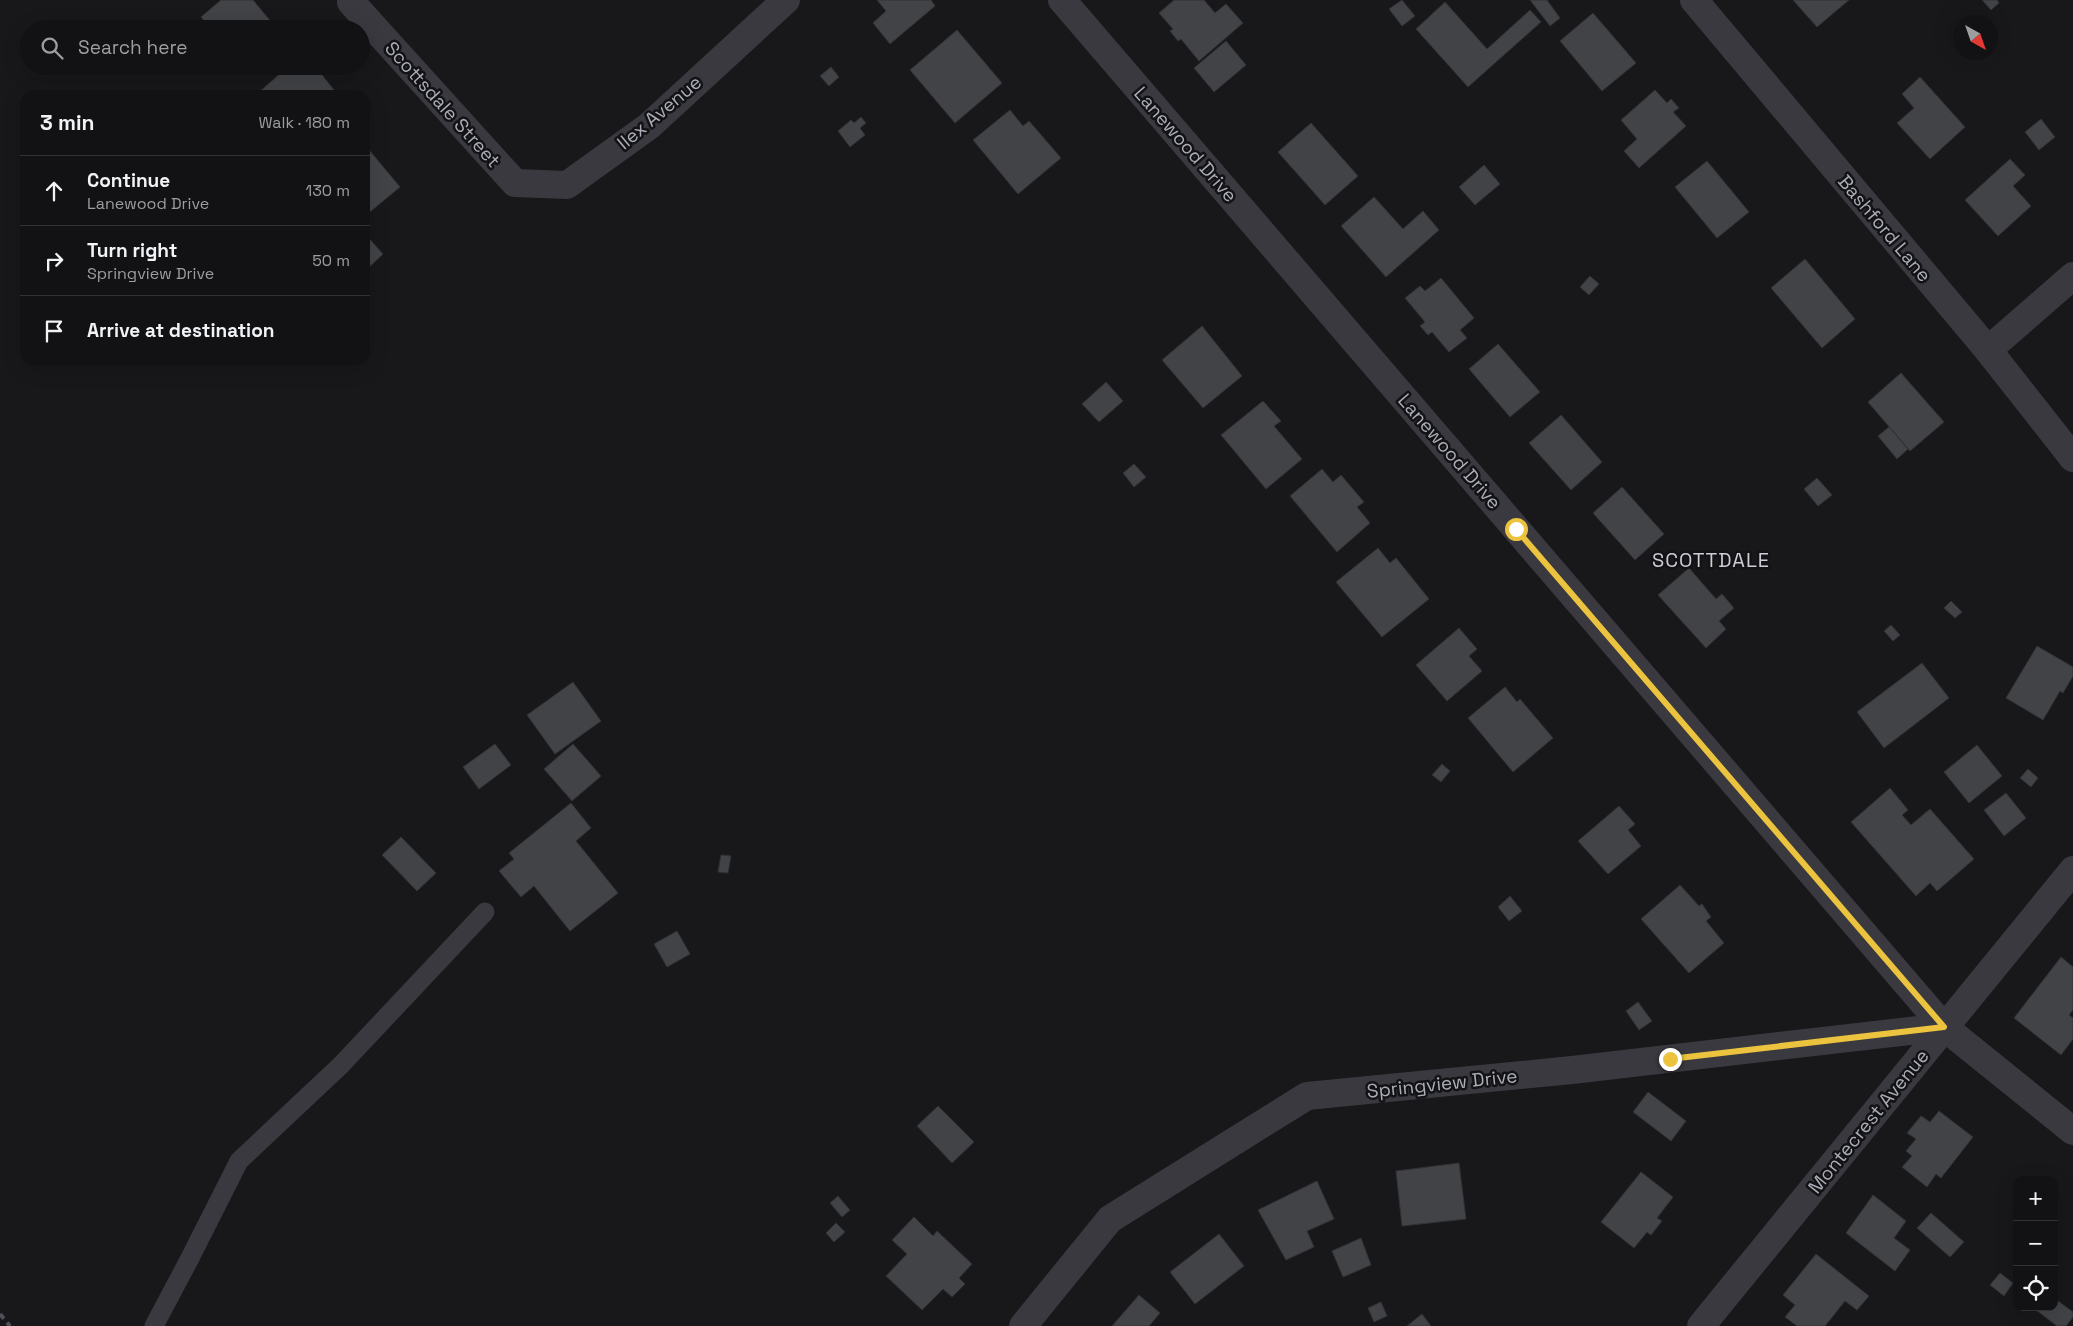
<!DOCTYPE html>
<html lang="en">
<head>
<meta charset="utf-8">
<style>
	:root { --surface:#121214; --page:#1b1b1d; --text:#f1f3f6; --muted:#9c9ea0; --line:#313234 }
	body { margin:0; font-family:"Space Grotesk",sans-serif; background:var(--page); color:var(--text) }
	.controls { position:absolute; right:15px; bottom:15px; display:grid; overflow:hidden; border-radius:10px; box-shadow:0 5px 20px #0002 }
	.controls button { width:45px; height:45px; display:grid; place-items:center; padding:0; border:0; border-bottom:1px solid var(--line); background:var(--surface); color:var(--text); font:25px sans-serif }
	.compass { position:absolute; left:1953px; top:15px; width:45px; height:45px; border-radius:50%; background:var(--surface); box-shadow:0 5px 20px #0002; rotate:140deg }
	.stop { position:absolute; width:15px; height:15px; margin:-11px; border:4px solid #ebc33e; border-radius:50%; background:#fff }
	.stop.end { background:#ebc33e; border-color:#fff; box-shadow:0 1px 5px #0008 }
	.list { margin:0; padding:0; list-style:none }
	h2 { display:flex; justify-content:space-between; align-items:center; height:65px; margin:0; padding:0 20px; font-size:21px }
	h2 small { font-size:16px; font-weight:400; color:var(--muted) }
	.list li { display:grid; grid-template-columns:32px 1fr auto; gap:15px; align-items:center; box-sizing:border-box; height:70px; padding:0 20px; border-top:1px solid var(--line) }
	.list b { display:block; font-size:19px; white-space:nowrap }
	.list p { margin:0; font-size:16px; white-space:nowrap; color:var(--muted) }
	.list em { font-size:16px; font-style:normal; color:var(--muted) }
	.icon { flex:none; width:28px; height:28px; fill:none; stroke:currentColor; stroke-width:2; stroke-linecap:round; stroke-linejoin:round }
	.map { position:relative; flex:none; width:2073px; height:1326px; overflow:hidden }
	.search { position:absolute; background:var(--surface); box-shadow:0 5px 20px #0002; left:20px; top:20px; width:350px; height:55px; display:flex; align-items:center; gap:12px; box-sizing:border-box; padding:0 18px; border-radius:28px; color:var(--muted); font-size:19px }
	.panel { position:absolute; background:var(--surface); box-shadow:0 5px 20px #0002; left:20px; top:90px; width:350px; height:275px; border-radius:15px }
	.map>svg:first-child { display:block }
	.building { fill:#424347; stroke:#323236 }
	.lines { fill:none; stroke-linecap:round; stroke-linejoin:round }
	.lane { stroke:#39393f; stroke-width:19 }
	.street { stroke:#39393f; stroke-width:28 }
	.rail { stroke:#505158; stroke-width:4; stroke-dasharray:6 5; stroke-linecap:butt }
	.route { stroke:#ebc33e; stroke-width:6 }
	.labels { text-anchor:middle; stroke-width:5; stroke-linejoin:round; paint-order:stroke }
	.street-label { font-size:19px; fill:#abaeb9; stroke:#131315 }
	.neighbourhood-label { font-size:20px; letter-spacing:1px; fill:#cccdd5; stroke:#131315 }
</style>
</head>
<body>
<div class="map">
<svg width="2073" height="1326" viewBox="0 0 2073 1326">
	<rect width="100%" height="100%" fill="#18181a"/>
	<!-- building -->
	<g class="building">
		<polygon points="221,0 253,0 277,29 211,29 201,17"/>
		<polygon points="877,0 931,0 935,6 890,44 873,23 886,11"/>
		<polygon points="1174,0 1204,0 1215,13 1226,4 1243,23 1199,61 1181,39 1178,41 1170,31 1173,29 1159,13"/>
		<polygon points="1402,0 1415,16 1402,26 1389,9"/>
		<polygon points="1530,0 1547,0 1560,18 1550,26"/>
		<polygon points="1793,0 1849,0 1817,27"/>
		<polygon points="1982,0 1997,0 1999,3 1991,10"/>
		<polygon points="1445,2 1487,49 1530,10 1541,22 1468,87 1416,29"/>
		<polygon points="1593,13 1636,63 1602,91 1560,41"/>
		<polygon points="957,30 1002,83 955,123 910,70"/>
		<polygon points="1226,41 1246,65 1214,92 1194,68"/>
		<polygon points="289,66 304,66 312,75 318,70 338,95 260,95 258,93"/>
		<polygon points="831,67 839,77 829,86 820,76"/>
		<polygon points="1920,77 1965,127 1930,159 1897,123 1914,108 1902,94"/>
		<polygon points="1655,90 1667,103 1671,99 1679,108 1673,112 1686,126 1639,168 1624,151 1637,139 1621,120"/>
		<polygon points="1010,110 1023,126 1029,121 1061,158 1018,194 973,140"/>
		<polygon points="861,117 866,123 860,128 865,135 850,147 838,131 851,120 854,123"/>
		<polygon points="2041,119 2055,137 2039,150 2025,132"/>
		<polygon points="1311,123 1358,176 1325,205 1278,152"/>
		<polygon points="365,145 400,187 365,216"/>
		<polygon points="2010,159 2025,175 2013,186 2031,206 1998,236 1965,200"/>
		<polygon points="1707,161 1749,212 1717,238 1675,187"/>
		<polygon points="1484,165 1500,184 1475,205 1459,187"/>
		<polygon points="1374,197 1403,229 1423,211 1439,230 1386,277 1341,226"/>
		<polygon points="365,234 383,254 365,271"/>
		<polygon points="1805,259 1855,319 1822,348 1771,288"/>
		<polygon points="1590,276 1599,284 1589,295 1580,287"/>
		<polygon points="1441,278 1474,318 1460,330 1467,338 1449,352 1432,332 1428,335 1420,326 1425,322 1405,298 1420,286 1425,291"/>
		<polygon points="1202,326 1242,376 1203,408 1162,360"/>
		<polygon points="1498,344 1540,392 1510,417 1469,369"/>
		<polygon points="1901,373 1944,422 1910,451 1868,402"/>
		<polygon points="1106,382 1123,401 1099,422 1082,404"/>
		<polygon points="1263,401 1281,421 1274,426 1302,459 1266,489 1221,435"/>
		<polygon points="1561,415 1602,462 1571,490 1529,443"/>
		<polygon points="1889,427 1908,449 1897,459 1878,436"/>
		<polygon points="1134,464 1146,477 1134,487 1123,473"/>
		<polygon points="1322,469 1333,482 1341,475 1364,502 1357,507 1370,523 1337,552 1290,496"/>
		<polygon points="1817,478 1832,495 1818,506 1804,489"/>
		<polygon points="1622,487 1664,534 1635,560 1593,513"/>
		<polygon points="1378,548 1390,563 1396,558 1429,599 1382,637 1336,582"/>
		<polygon points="1689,568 1716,599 1722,594 1734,608 1719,621 1726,629 1706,648 1658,595"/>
		<polygon points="1951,601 1962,612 1955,618 1944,608"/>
		<polygon points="1891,625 1900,635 1893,641 1884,631"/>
		<polygon points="1459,628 1477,649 1469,656 1482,671 1447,701 1416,665"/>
		<polygon points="2037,646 2073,667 2073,676 2063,693 2060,691 2043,720 2006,698"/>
		<polygon points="1922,663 1949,698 1884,748 1857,712"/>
		<polygon points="573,682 601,721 555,754 527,715"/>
		<polygon points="1505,687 1517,702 1520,699 1553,738 1513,772 1468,718"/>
		<polygon points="495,744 511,765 479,789 463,767"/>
		<polygon points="573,744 601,776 572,801 544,769"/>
		<polygon points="1977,745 2002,776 1969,803 1944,772"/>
		<polygon points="1442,764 1450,771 1441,782 1432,775"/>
		<polygon points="2028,769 2038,778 2031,787 2020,778"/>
		<polygon points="1890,788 1908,810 1902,815 1911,825 1930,809 1974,859 1937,891 1930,883 1916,896 1851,822"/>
		<polygon points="2006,793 2026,818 2004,836 1984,810"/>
		<polygon points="571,803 591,828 576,841 618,893 570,931 534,886 521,897 499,871 514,859 509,853"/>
		<polygon points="1619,806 1635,824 1628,830 1641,846 1608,874 1578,841"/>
		<polygon points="401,837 436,873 417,891 382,855"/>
		<polygon points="721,855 731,856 728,873 718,872"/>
		<polygon points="1680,885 1699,906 1702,904 1711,917 1706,921 1724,943 1689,973 1641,919"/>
		<polygon points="1510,896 1522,911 1509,921 1498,907"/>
		<polygon points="677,931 690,954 667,967 654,944"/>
		<polygon points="2061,957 2073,967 2073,1010 2069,1015 2073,1018 2073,1039 2061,1055 2014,1018"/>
		<polygon points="1638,1002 1652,1021 1639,1030 1626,1011"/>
		<polygon points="1648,1092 1686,1121 1671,1141 1633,1112"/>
		<polygon points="938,1106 974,1142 952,1163 917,1126"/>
		<polygon points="1939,1111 1973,1137 1941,1178 1936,1174 1927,1187 1902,1167 1912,1156 1906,1151 1916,1139 1907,1133 1921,1116 1930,1122"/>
		<polygon points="1459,1163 1466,1219 1402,1226 1396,1171"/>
		<polygon points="1641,1172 1673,1197 1657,1218 1662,1221 1651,1235 1647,1232 1634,1248 1601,1222"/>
		<polygon points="1317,1181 1334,1219 1307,1231 1314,1247 1286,1260 1258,1210"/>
		<polygon points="1873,1195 1906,1221 1894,1238 1910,1250 1895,1271 1846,1233"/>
		<polygon points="838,1196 850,1210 842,1217 830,1203"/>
		<polygon points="1931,1213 1964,1242 1950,1257 1917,1228"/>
		<polygon points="914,1217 933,1236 937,1231 972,1264 959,1278 965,1284 952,1297 943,1289 922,1310 886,1276 907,1254 892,1240"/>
		<polygon points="836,1223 845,1232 834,1242 826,1233"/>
		<polygon points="1219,1234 1244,1266 1195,1304 1170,1272"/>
		<polygon points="1361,1238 1371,1265 1343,1277 1332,1251"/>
		<polygon points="1816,1254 1869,1296 1857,1310 1845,1301 1825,1326 1797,1326 1785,1317 1795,1305 1783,1295"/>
		<polygon points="2000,1273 2013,1283 2004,1296 1990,1285"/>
		<polygon points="1139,1295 1160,1313 1149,1326 1112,1326"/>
		<polygon points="2054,1298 2073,1312 2073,1317 2066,1326 2057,1326 2036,1310 2038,1307 2054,1307"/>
		<polygon points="1381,1302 1387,1316 1374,1322 1368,1308"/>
		<polygon points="1422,1314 1431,1326 1407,1326"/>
	</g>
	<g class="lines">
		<!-- lane -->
		<polyline class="lane" points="154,1326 190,1258 239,1161 341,1065 485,912"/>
		<!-- street -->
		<g class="street">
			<polyline points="1062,0 1944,1027 2073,1131"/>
			<polyline points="1694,0 1988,350 2073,458"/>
			<polyline points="351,2 515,183 567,185 649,126 786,0"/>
			<polyline points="1988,350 2073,276"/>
			<polyline points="1023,1326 1110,1219 1307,1096 1572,1070 1944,1027"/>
			<polyline points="1701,1326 2073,870"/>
		</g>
		<!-- rail -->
		<polyline class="rail" points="0,1314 10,1326"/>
	</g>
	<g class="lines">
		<!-- route -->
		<polyline class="route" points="1516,529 1944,1027 1670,1059"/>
	</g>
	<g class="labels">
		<!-- street labels -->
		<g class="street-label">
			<text transform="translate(443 104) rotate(48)" y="7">Scottsdale Street</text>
			<text transform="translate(659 112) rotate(-40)" y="7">Ilex Avenue</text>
			<text transform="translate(1186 144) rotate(49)" y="7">Lanewood Drive</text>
			<text transform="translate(1885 228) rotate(50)" y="7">Bashford Lane</text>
			<text transform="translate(1450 451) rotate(49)" y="7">Lanewood Drive</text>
			<text transform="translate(1442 1083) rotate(-6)" y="7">Springview Drive</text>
			<text transform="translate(1868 1121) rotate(-51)" y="7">Montecrest Avenue</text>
		</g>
		<!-- neighbourhood labels -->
		<g class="neighbourhood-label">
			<text x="1711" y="567">SCOTTDALE</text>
		</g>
	</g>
</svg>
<div class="controls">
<button>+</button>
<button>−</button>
<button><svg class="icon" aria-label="locate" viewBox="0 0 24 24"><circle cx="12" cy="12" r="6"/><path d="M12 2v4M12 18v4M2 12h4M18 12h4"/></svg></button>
</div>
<svg class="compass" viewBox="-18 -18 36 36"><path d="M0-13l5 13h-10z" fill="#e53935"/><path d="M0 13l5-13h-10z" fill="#9c9ea0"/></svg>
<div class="stop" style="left:1516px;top:529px"></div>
<div class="stop end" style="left:1670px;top:1059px"></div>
<div class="search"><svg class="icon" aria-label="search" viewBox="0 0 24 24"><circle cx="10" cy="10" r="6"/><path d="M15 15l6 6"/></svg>Search here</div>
<section class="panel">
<h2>3 min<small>Walk · 180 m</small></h2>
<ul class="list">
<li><svg class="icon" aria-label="ahead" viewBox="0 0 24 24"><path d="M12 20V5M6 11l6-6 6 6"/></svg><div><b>Continue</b><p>Lanewood Drive</p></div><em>130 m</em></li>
<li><svg class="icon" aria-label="right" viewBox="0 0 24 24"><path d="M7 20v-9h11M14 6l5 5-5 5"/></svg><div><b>Turn right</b><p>Springview Drive</p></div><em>50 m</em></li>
<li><svg class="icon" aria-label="arrive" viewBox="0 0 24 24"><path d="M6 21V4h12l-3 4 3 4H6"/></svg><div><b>Arrive at destination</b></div></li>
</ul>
</section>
</div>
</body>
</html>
